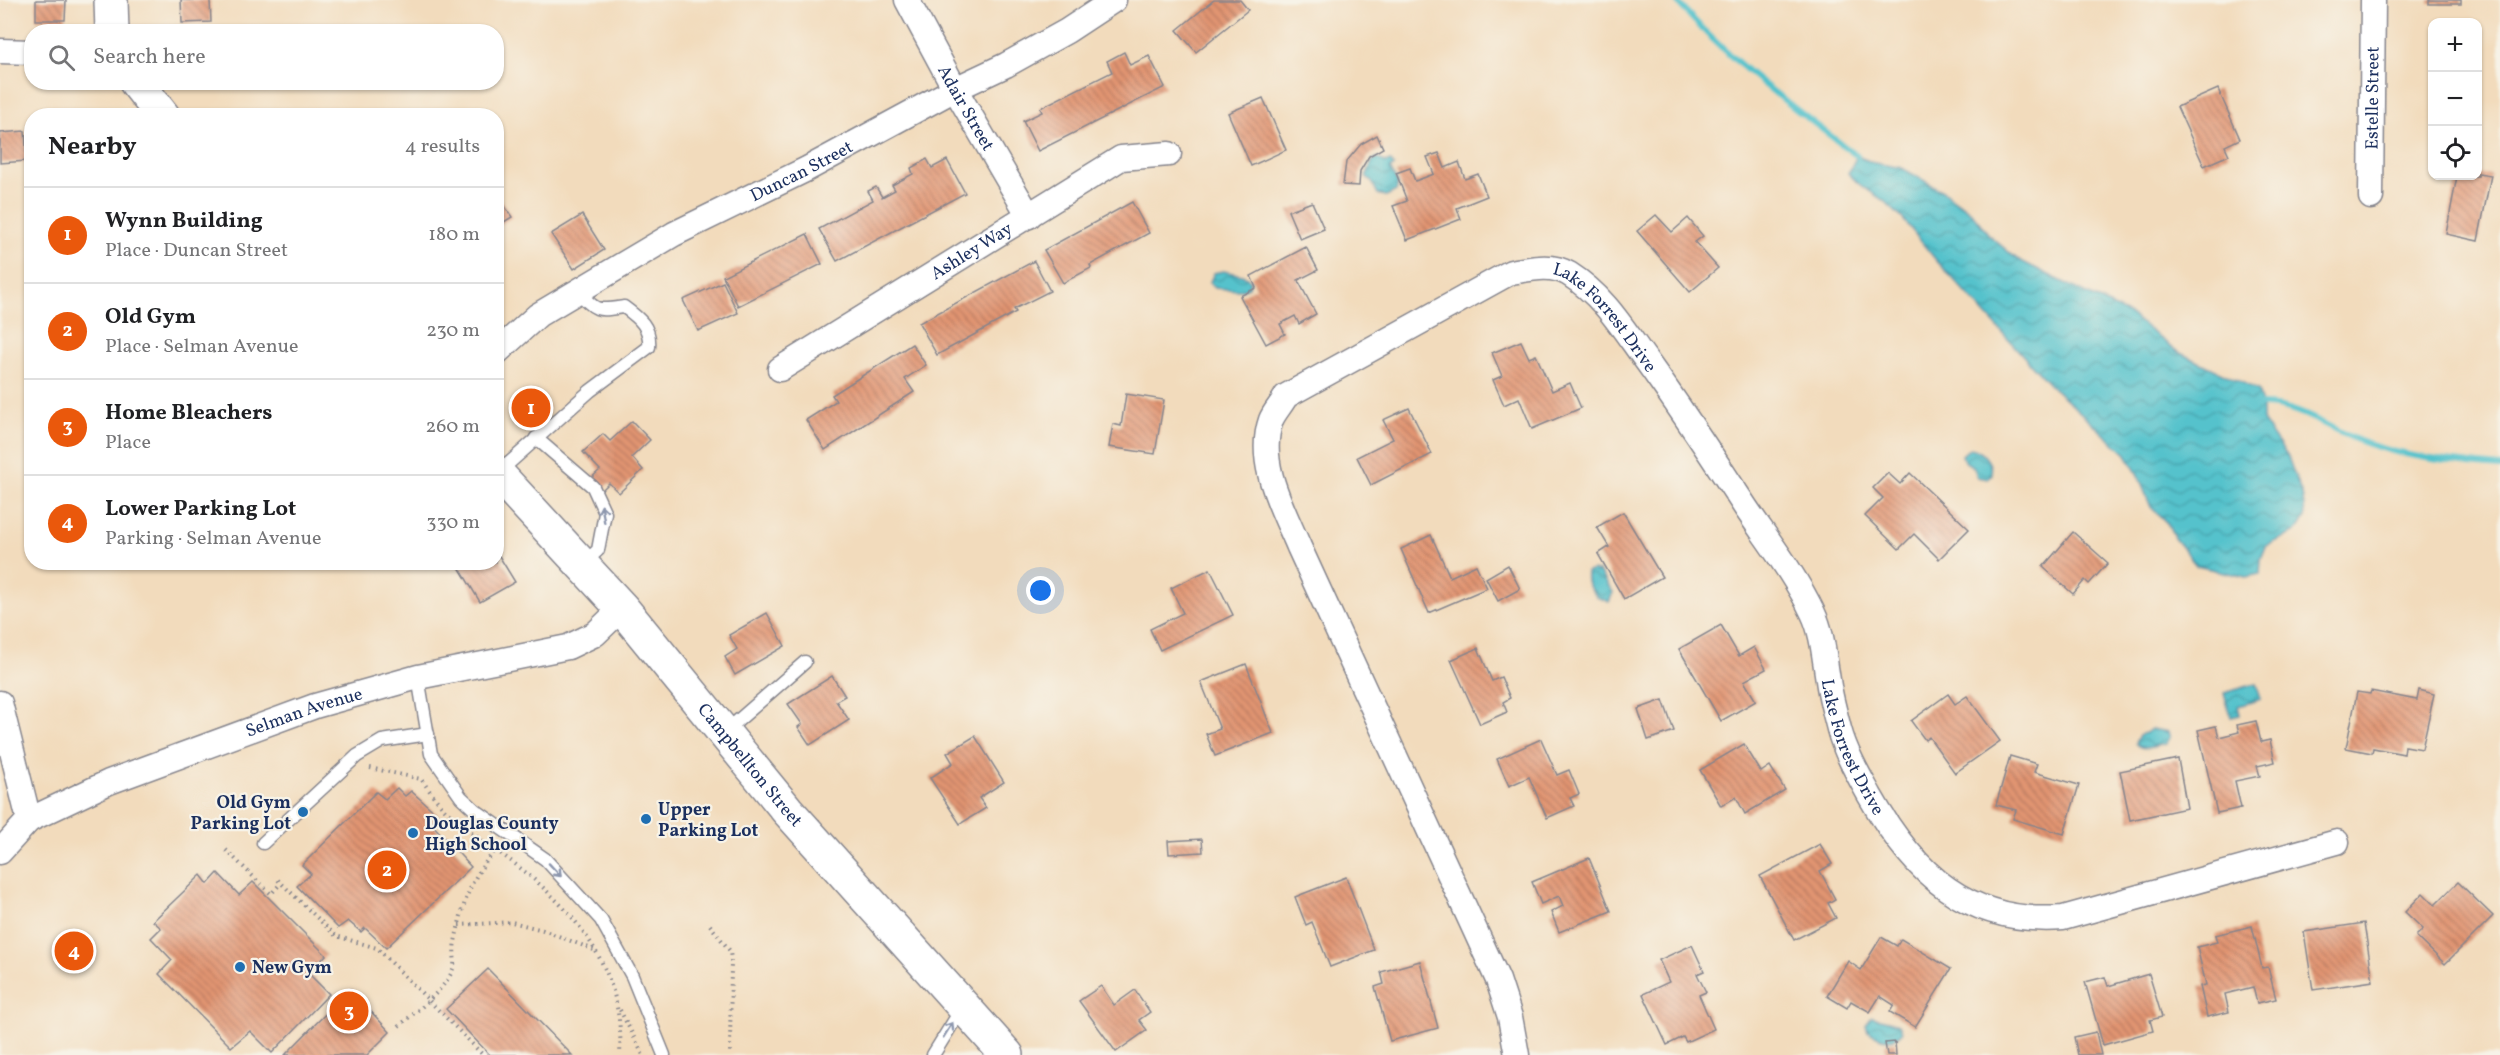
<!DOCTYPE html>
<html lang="en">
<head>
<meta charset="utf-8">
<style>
	:root { --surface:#fff; --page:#f2f2f2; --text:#202124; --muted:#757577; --line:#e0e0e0; --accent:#ea580c }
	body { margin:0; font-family:Vollkorn,serif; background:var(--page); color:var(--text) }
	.controls { position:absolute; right:18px; top:18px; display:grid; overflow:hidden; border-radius:12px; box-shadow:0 2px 4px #0004 }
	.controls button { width:54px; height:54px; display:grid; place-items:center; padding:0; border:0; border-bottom:2px solid var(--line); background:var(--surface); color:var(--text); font:30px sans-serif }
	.you { position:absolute; left:1041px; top:591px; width:21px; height:21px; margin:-15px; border:4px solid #fff; border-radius:50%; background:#1a73e8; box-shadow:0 0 0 9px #1a73e833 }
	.badge { display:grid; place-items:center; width:39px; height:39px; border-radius:50%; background:var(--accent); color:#fff; font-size:20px; font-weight:700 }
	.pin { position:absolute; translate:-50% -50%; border:3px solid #fff; box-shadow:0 2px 6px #0006 }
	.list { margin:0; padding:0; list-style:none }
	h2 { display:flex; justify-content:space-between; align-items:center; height:78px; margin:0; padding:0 24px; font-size:26px }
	h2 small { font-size:20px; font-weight:400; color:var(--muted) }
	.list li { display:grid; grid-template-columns:39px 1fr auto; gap:18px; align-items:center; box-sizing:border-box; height:96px; padding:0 24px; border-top:2px solid var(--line) }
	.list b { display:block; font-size:22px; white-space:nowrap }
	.list p { margin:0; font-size:20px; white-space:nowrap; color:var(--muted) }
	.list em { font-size:20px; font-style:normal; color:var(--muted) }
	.icon { flex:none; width:33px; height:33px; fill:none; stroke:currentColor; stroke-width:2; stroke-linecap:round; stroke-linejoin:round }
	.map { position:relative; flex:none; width:2500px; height:1055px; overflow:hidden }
	.search { position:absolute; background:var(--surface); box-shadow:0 2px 4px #0004; left:24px; top:24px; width:480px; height:66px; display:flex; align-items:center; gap:15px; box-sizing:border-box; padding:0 21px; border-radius:24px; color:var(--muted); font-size:22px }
	.panel { position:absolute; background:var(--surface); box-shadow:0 2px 4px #0004; left:24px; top:108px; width:480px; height:462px; border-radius:24px }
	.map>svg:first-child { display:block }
	.water { fill:url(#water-waves); stroke:#387895; stroke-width:1.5 }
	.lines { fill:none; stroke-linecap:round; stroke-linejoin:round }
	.stream { stroke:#55c2cc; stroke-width:6 }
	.building { fill:url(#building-back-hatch) }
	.lane-casing { stroke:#86858d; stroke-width:15 }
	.street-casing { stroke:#86858d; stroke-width:27 }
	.secondary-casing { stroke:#86858d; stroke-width:36 }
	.path { stroke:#86858d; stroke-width:4; stroke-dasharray:1.5 4.5; stroke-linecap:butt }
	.lane { stroke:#fff; stroke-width:12 }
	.street { stroke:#fff; stroke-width:24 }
	.secondary { stroke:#fff; stroke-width:33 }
	.oneway { stroke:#8d97ae }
	.poi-dot { fill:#1f6fb2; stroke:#f7f3e8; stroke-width:2 }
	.labels { text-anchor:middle; stroke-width:4.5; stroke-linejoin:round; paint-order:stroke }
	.street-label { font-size:18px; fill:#1b2f5e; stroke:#f7f3e8 }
	.poi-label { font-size:18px; font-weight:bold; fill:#1b2f5e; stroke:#f7f3e8; text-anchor:start }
</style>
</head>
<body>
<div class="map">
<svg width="2500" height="1055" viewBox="0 0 2500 1055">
	<defs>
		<pattern id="water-waves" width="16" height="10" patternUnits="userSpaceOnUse" patternTransform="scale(1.5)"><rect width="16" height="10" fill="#55c2cc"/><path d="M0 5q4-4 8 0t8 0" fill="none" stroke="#469ea9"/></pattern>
		<pattern id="building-back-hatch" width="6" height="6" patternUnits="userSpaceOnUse" patternTransform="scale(1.5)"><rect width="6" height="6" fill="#e19471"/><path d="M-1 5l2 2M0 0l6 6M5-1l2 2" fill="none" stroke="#b67960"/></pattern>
	</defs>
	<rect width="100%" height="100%" fill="#f7f3e8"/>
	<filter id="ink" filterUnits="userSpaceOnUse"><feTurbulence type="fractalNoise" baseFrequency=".0167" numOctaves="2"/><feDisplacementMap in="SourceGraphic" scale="12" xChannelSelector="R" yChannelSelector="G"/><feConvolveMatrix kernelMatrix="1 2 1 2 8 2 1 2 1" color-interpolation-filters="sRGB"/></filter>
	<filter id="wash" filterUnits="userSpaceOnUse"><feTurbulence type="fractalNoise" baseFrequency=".008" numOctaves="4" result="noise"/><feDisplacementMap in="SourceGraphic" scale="24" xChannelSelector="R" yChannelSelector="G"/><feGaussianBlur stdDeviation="1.35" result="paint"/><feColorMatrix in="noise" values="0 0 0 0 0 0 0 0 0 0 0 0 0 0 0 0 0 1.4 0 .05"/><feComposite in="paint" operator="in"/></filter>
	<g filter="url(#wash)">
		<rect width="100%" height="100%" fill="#f2dbbc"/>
		<!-- water -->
		<g class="water">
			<polygon points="1857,156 1874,163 1902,168 1944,192 1971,212 1990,236 2017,259 2133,317 2178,352 2258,390 2262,405 2262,420 2288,457 2303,498 2305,517 2296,532 2266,546 2261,559 2260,574 2246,577 2197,566 2174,538 2167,523 2151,507 2137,473 2126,454 2049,384 1936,260 1903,219 1884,201 1859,184 1848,173"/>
			<polygon points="1377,158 1386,163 1390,161 1394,166 1390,169 1398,184 1396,191 1386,196 1378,194 1371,180 1366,177 1373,160"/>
			<polygon points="1223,271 1242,275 1250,280 1249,287 1240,290 1214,288 1210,282 1214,273"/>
			<path d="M 1970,448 C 1983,450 1991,462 1992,474 L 1988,479 L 1977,477 L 1974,467 L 1964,461 L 1962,455 Z"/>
			<path d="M 1594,570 L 1596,573 L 1598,571 L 1613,592 L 1609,602 L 1597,597 C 1591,589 1585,584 1587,572 Z"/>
			<polygon points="2256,684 2261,699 2238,706 2240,715 2231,717 2224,693"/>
			<path d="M 2151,729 L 2168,732 L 2170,738 L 2166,744 C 2155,746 2142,752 2135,743 L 2139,735 L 2146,733 Z"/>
			<path d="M 1872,1017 L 1899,1024 L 1902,1032 C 1893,1044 1879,1038 1868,1031 L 1866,1025 Z"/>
		</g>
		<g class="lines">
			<!-- stream -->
			<g class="stream">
				<path d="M 1676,0 C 1727,61 1795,108 1857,156"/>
				<path d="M 2262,405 C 2297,404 2329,429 2360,441 C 2400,457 2457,463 2500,467"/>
			</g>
		</g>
		<g id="blocks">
			<!-- building -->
			<g class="building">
				<polygon points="36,0 66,0 65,20 36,20"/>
				<polygon points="181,0 210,0 211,22 182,23"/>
				<polygon points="1214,0 1240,0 1248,10 1196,52 1177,30"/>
				<rect x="2429" y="0" width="32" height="4"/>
				<polygon points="1124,52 1130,65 1149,56 1165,87 1038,151 1023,121 1042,112 1040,108 1112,72 1107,61"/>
				<polygon points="2218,89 2240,139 2225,146 2229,155 2204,166 2177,107"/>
				<polygon points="1263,98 1286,150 1251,166 1228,113"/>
				<polygon points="25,131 27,161 0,163 0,133"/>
				<polygon points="1377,135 1383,148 1369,156 1360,171 1359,186 1343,185 1346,162 1361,144"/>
				<polygon points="1439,153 1445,168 1459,162 1465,179 1478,174 1487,196 1457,208 1461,219 1407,240 1393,206 1407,201 1396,173 1410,168 1415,181 1434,174 1427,157"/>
				<polygon points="927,159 932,168 947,160 965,193 837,261 819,229 873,200 868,191 876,187 882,197 895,190 892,185 913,174 911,168"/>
				<polygon points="2478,173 2491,175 2478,241 2446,234 2457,176 2478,176"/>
				<polygon points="496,193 512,217 496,227"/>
				<polygon points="1132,202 1149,233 1090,265 1091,268 1063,283 1044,250"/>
				<polygon points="1312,202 1324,229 1300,239 1288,211"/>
				<polygon points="582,215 604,250 574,269 551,234"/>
				<polygon points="1656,215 1672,232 1688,218 1703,236 1695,242 1718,268 1690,292 1637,231"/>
				<polygon points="807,234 822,264 738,306 723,276"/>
				<polygon points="1306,247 1318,270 1298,280 1316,314 1299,324 1295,316 1280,324 1285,334 1266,344 1240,296 1256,288 1251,276"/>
				<polygon points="1034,261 1050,291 1014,309 1016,312 937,355 919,323"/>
				<polygon points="723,282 738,313 698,331 683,300"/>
				<polygon points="1521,341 1529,358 1536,355 1552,391 1570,383 1581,408 1532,429 1519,398 1504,405 1493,380 1502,376 1492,353"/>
				<polygon points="912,344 926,365 905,379 914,392 825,450 806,420 836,401 832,395"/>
				<polygon points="536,391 549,407 526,426 513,410"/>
				<polygon points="1126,394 1164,400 1155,454 1109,447 1113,424 1121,426"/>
				<polygon points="1409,408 1432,454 1371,485 1357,457 1393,439 1383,420"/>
				<polygon points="632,421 650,440 632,457 643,470 619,493 609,483 601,491 590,479 600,470 583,452 603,434 610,441"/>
				<polygon points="1888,473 1900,484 1910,473 1969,529 1939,559 1914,534 1899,549 1865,516 1883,498 1873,488"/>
				<polygon points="1623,512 1662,577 1624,599 1598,554 1609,547 1597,527"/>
				<polygon points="2073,532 2108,563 2089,584 2085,580 2073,594 2043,567"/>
				<polygon points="1431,535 1450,577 1476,565 1487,588 1429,613 1401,549"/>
				<polygon points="496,551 515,582 480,602 456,562 496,562"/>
				<polygon points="1508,565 1520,589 1498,601 1486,578"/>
				<polygon points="1210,569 1233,615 1160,650 1150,629 1183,613 1171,588"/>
				<polygon points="767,613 785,646 735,675 725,657 737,649 729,635"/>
				<polygon points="1721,625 1739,656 1754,647 1766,669 1744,681 1756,701 1721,721 1679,649"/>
				<polygon points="1478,648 1492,681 1501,677 1510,698 1503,702 1507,712 1480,724 1451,660"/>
				<polygon points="1246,664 1273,733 1215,756 1206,734 1220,729 1201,682"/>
				<polygon points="832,676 845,696 836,701 849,720 810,745 798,727 802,724 788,704"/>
				<polygon points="2419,690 2434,694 2422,749 2405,746 2404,754 2373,748 2372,753 2346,748 2357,692 2370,694 2371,691 2417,700"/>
				<polygon points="1948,694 1955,704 1967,696 2000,741 1955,773 1929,737 1925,740 1911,721"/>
				<polygon points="1663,700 1674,731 1648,740 1638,709"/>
				<polygon points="2256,721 2261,742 2270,740 2275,762 2257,766 2260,776 2235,781 2241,808 2217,813 2198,730 2216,726 2219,737 2239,732 2237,725"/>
				<polygon points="975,736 1004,782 979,798 986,808 960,824 930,778 953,763 947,753"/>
				<polygon points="1541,739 1557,775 1569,770 1579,794 1570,798 1574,806 1547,818 1529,777 1509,786 1497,759"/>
				<polygon points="1744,744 1761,772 1770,766 1785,790 1745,814 1736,797 1721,806 1700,770"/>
				<polygon points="2010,756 2037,764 2034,772 2079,785 2064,834 2013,819 2016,810 1996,805"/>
				<polygon points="2178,759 2187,808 2130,820 2120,771"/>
				<polygon points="397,788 405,796 411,791 438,815 431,823 471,867 386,948 365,928 361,932 348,921 338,928 297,886 311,874 302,865 376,792 385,799"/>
				<polygon points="1202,839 1203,852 1169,854 1168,841"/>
				<polygon points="1820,844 1832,864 1820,871 1835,899 1828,903 1836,918 1794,940 1760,876"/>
				<polygon points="1589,858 1611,911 1559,932 1551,912 1563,906 1559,896 1541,904 1532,882"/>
				<polygon points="218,873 239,895 253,882 326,955 309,974 329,994 272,1053 250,1031 231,1047 159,974 172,960 151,938 161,928 153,921 201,875 208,884"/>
				<polygon points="1346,877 1374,950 1330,967 1312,922 1306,925 1295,897"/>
				<polygon points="2458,882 2493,916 2445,964 2416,936 2423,929 2405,912 2423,893 2435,905"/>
				<polygon points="2364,923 2373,981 2313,990 2304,932"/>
				<polygon points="2252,926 2262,968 2268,967 2276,999 2257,1003 2253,987 2225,994 2229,1012 2207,1017 2200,986 2206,985 2197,947 2217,942 2215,935"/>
				<polygon points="1881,937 1897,946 1901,939 1951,969 1915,1027 1890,1012 1894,1005 1880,996 1870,1012 1851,1001 1847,1008 1827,996 1848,961 1861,970"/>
				<polygon points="1692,945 1704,971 1697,974 1706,992 1699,995 1714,1029 1686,1042 1683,1037 1667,1045 1643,994 1669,982 1659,960"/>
				<polygon points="1420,961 1438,1028 1390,1041 1375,987 1384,984 1381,972"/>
				<polygon points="488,969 572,1055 490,1055 446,1009"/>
				<polygon points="2149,974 2162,1017 2150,1020 2153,1031 2103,1045 2085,982 2105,977 2108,986"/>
				<polygon points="1101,986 1114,1005 1135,990 1150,1012 1139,1020 1147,1030 1116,1052 1079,1001"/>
				<polygon points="350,989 390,1032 367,1055 285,1055"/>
				<polygon points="2096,1032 2101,1055 2078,1055 2074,1037"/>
				<polygon points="1895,1042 1896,1055 1887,1055 1885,1043"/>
			</g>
		</g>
	</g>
	<g filter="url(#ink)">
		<use href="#blocks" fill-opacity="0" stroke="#86858d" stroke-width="1.5"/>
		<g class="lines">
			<defs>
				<g id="lane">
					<polyline points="536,438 593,487 605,513 598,550 583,564"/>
					<path d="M 499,472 L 590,391 L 649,347 C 651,327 639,318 624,307 C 597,311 596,312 578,291"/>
					<polyline points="418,677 431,754 461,797 475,810 545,859 601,920 632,976 664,1055"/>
					<polyline points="725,732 805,662"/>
					<polyline points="263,843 357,756 382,741 428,734"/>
					<polyline points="933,1055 962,1008"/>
				</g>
				<g id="street">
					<path id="s1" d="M 907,0 L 955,89 L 1029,216"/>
					<polyline points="0,51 32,52"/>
					<path id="s2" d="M 2371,197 L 2373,0"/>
					<path id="s3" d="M 496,353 L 538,315 L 674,234 L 807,169 L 955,89 L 1006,65 L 1067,31 L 1114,0"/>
					<path id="s4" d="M 780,369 L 1121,158 L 1169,154"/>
					<polyline points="0,703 29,820"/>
					<path id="s5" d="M 0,852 L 29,820 L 109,782 L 315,706 L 418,677 L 568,647 L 595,634 L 622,608"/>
					<path id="s6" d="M 1517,1055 L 1510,1017 L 1498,980 L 1299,547 C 1283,509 1256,463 1271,420 C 1274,412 1282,404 1286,396 L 1511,272 C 1530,269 1551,263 1569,274 C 1605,297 1623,329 1648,363 C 1682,410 1714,459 1746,508 C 1769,542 1795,575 1813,613 C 1823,634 1824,657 1828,680 C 1830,696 1835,713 1839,729 C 1845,752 1859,776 1870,796 C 1914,874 1968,925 2063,918 L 2337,842"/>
				</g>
				<g id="secondary">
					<polyline points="111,0 112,32"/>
					<polyline points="136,82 163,116"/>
					<path id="s7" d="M 496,472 L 622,608 L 787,810 L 1007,1055"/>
				</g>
			</defs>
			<!-- lane casing -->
			<use href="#lane" class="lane-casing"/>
			<!-- street casing -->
			<use href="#street" class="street-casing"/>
			<!-- secondary casing -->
			<use href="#secondary" class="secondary-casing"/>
			<!-- path -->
			<g class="path">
				<path d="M 370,768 L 421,779 C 427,787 433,796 440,804 C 460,828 490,845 515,864 C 578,913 625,971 620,1055"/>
				<polyline points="226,850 271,894 281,883"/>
				<polyline points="278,880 336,936 377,948 483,1055"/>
				<polyline points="459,925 512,922 543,930 594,950"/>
				<polyline points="710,925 730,951 731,960 730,1055"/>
				<polyline points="620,1010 643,1055"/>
				<path d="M 399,1026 C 415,1012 446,989 453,969 C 456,961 453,950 455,942 C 463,904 469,879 496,850"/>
			</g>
			<!-- lane -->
			<use href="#lane" class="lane"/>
			<!-- street -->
			<use href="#street" class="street"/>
			<!-- secondary -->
			<use href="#secondary" class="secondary"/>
		</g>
		<!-- one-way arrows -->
		<defs><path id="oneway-shaft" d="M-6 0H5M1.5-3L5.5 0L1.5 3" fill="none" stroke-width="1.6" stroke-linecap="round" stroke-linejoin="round" transform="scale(1.5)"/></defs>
		<g class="oneway">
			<use href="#oneway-shaft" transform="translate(603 514) rotate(-99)"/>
			<use href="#oneway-shaft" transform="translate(555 870) rotate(47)"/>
			<use href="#oneway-shaft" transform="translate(948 1030) rotate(-58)"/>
		</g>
	</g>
	<!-- markers -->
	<g class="poi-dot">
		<circle cx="303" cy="812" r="6"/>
		<circle cx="646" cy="819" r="6"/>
		<circle cx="413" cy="833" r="6"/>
		<circle cx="240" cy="967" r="6"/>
	</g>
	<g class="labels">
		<!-- street labels -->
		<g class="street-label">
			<text dy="6" stroke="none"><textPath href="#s2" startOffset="99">Estelle Street</textPath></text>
			<text dy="6" stroke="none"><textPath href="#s1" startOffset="123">Adair Street</textPath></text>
			<text dy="6" stroke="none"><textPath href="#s3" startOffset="357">Duncan Street</textPath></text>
			<text dy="6" stroke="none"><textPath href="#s4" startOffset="225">Ashley Way</textPath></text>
			<text dy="6" stroke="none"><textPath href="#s6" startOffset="1088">Lake Forrest Drive</textPath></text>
			<text dy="6" stroke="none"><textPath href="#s5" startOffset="339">Selman Avenue</textPath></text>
			<text dy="6" stroke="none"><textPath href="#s6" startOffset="1592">Lake Forrest Drive</textPath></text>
			<text dy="6" stroke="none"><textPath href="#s7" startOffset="388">Campbellton Street</textPath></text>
		</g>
		<!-- poi labels -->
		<g class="poi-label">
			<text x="291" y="808" text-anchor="end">Old Gym<tspan x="291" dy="21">Parking Lot</tspan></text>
			<text x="658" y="815">Upper<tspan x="658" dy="21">Parking Lot</tspan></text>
			<text x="425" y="829">Douglas County<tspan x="425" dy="21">High School</tspan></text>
			<text x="252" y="973">New Gym</text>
		</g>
	</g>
</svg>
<div class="controls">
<button>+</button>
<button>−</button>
<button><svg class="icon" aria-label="locate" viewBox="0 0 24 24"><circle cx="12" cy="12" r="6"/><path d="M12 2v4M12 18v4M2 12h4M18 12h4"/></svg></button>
</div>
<div class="you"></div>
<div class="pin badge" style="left:531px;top:408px">1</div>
<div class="pin badge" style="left:387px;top:870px">2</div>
<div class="pin badge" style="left:349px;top:1011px">3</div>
<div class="pin badge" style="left:74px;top:951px">4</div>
<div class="search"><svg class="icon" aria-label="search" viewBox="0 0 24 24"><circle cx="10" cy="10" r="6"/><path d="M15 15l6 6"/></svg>Search here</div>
<section class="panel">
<h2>Nearby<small>4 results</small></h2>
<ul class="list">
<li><span class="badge">1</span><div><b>Wynn Building</b><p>Place · Duncan Street</p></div><em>180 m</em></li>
<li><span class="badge">2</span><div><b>Old Gym</b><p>Place · Selman Avenue</p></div><em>230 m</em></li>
<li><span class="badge">3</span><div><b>Home Bleachers</b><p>Place</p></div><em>260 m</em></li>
<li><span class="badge">4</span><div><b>Lower Parking Lot</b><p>Parking · Selman Avenue</p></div><em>330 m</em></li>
</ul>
</section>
</div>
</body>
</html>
